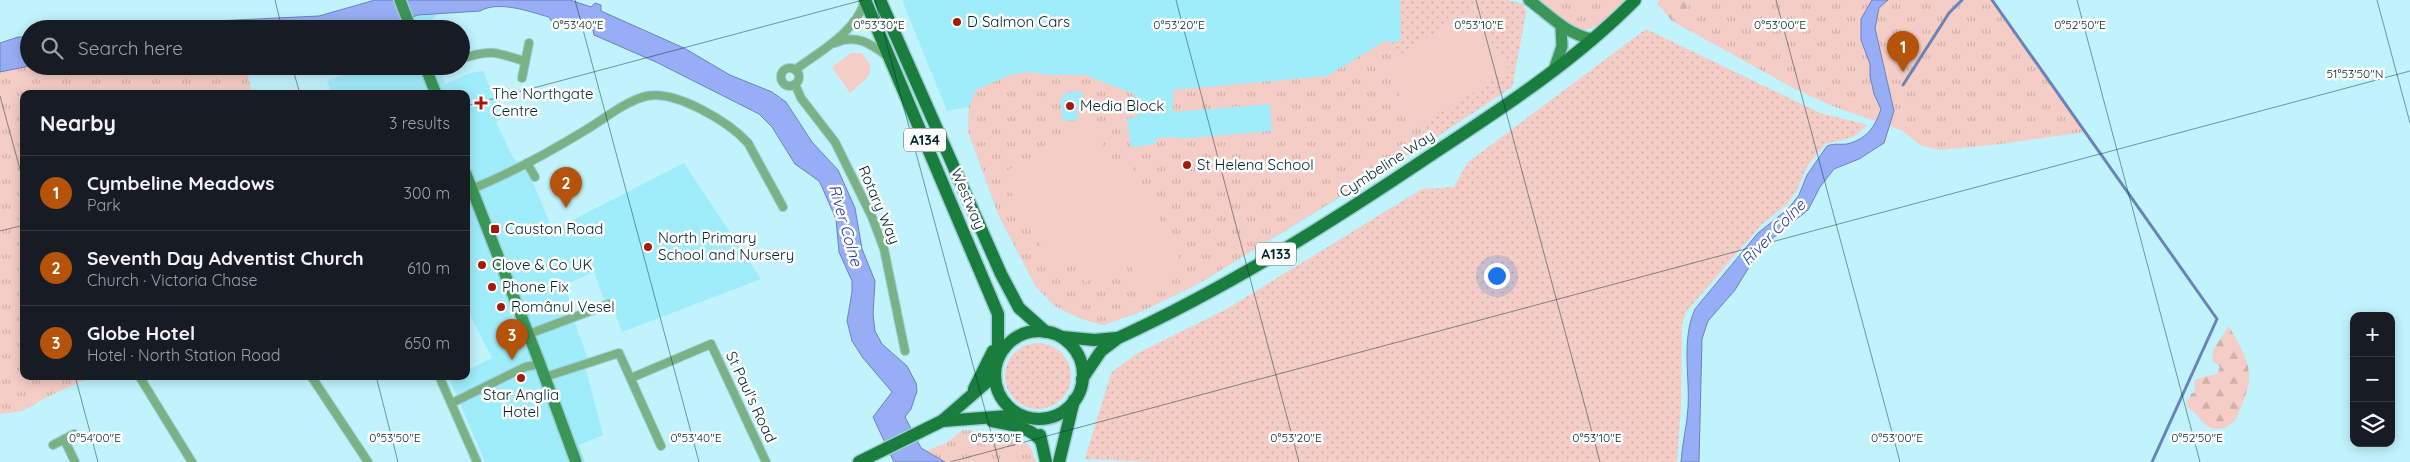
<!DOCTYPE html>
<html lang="en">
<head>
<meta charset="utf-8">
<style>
	:root { --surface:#171b24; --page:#20242c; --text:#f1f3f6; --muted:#9ea1a6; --line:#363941; --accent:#b45309 }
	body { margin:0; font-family:Quicksand,sans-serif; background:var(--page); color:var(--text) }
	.controls { position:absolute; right:15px; bottom:15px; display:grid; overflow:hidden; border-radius:10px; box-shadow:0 2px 12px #0003 }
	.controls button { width:45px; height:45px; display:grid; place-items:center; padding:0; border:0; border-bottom:1px solid var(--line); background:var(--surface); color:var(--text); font:25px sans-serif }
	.you { position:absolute; left:1496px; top:275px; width:18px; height:18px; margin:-12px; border:4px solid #fff; border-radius:50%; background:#1a73e8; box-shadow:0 0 0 8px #1a73e833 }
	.badge { display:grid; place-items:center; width:32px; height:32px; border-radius:50%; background:var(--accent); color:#fff; font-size:16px; font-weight:700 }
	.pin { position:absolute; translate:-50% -41px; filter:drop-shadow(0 1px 2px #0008) }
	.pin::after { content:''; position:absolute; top:26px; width:18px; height:15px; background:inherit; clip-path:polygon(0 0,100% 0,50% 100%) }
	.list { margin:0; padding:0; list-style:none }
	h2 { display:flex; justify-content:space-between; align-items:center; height:65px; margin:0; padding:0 20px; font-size:21px }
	h2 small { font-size:16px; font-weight:400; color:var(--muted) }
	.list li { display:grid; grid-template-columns:32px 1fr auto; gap:15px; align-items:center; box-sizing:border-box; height:75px; padding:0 20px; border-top:1px solid var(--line) }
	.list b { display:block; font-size:19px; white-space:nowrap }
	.list p { margin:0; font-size:16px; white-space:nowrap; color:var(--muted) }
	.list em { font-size:16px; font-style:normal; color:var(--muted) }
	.icon { flex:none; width:28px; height:28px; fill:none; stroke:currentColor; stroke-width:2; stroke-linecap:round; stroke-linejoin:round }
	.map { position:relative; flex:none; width:2410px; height:462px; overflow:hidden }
	.search { position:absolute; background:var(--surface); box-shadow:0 2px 12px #0003; left:20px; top:20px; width:450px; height:55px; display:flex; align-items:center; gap:12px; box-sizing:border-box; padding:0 18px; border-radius:28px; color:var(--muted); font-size:19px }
	.panel { position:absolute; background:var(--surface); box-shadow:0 2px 12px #0003; left:20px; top:90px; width:450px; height:290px; border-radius:10px }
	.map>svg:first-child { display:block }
	.built { fill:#9fecfa }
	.grass { fill:url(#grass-dots) }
	.forest { fill:url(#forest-firs) }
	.park { fill:url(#park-tufts); fill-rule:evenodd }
	.garden { fill:#f4cdc6 }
	.water { fill:#97adf5; stroke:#6a84b9 }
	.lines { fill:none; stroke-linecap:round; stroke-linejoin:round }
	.stream { stroke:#6a84b9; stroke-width:3 }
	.street-casing { stroke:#9eced7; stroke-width:10 }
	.secondary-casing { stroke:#9eced7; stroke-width:14 }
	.primary-casing { stroke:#9eced7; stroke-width:15 }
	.street { stroke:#7ab286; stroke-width:8 }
	.secondary { stroke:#3a9656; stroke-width:11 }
	.primary { stroke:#197d3e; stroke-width:12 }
	.ticks { fill:none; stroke:#00262c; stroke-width:1; stroke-opacity:0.45 }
	.poi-dot { fill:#a91908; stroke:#fff; stroke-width:2 }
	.labels { text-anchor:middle; stroke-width:5; stroke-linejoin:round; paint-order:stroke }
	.shield { fill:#fff; stroke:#4c676b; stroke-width:1 }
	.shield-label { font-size:14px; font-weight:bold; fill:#00262c }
	.poi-label { font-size:15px; fill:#00262c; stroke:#fff; text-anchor:start }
	.street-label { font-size:15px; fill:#00262c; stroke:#fff }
	.water-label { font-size:16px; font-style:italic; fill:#2a3a9e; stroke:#fff }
	.ticks-label { font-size:12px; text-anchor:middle; fill:#00262c; stroke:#fff; stroke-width:5; stroke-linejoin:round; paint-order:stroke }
</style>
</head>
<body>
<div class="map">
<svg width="2410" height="462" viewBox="0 0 2410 462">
	<defs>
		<pattern id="grass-dots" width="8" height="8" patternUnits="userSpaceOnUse" patternTransform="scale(1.25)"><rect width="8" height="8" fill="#f4cdc6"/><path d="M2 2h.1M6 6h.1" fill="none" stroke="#cfb0aa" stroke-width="1.8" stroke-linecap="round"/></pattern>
		<pattern id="forest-firs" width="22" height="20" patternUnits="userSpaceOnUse" patternTransform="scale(1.25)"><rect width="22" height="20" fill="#f4cdc6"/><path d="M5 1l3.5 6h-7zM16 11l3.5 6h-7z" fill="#cfb0aa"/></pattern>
		<pattern id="park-tufts" width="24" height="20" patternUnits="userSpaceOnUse" patternTransform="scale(1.25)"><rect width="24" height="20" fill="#f4cdc6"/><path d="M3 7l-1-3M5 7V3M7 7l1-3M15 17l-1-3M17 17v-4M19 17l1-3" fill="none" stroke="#cfb0aa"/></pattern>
	</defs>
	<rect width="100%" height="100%" fill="#c1f3fc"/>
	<!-- built -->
	<g class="built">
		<polygon points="387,0 452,0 425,27 426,29 397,29"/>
		<polygon points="902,0 1506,0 1523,4 1526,13 1512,87 1372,178 1198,284 1138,313 1103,325 1079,318 1055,306 1036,287 999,216 975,151 968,131 969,107 947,111"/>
		<polygon points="366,66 439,66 445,84 471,73 483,71 498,108 496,109 501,119 496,122 513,158 527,169 553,230 684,163 761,279 622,332 614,310 604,299 594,272 566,284 572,316 590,364 585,366 603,435 579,445 585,462 485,462 450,380 457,376 466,376 466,371 492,358 466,307 466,94 332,94 327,81"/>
	</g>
	<!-- grass -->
	<g class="grass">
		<polygon points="1400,0 1506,0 1523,4 1526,13 1512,87 1429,142 1419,126 1509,70 1471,10 1397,57 1391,43 1401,40"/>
		<polygon points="1646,29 1820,113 1868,125 1853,137 1825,144 1808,165 1796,192 1786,205 1761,225 1686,312 1682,324 1681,406 1677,462 1157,462 1085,459 1111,373 1136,354 1225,310 1422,189 1454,187 1467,163"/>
		<circle cx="1038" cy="376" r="33"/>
	</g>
	<!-- forest -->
	<g class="forest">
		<polygon points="1660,0 1696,0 1672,21 1657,3"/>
		<path d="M 2229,326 C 2253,369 2256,375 2235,421 C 2221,432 2210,432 2199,418 C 2195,412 2190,411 2186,404 L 2191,394 L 2195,392 L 2194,381 L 2202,377 L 2217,374 L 2220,367 L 2212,360 L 2213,350 Z"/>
	</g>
	<!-- park -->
	<g class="park">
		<path d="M 1539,0 L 1627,0 C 1612,14 1590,40 1568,26 C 1558,20 1549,8 1539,0 Z"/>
		<polygon points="1696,0 1992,0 2085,132 2001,144 1940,150 1922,146 1901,130 1835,107 1795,89 1672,21"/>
		<path d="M 1387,40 L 1391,43 L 1397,57 L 1382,66 L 1429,142 L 1198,284 L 1138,313 L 1103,325 L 1079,318 L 1055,306 L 1036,287 L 999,216 L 968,131 L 969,107 L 976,90 L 1010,75 L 1029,72 L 1051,75 L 1085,75 L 1134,94 L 1137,117 L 1127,119 L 1131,147 L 1156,144 L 1156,138 L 1178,137 L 1179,139 L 1272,131 L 1270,104 L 1173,112 L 1173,90 L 1327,76 ZM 1082,91 L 1084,105 L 1076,106 L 1078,120 L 1063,121 L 1060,98 L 1064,98 L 1064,93 Z"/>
		<polygon points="29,66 246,66 252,94 24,94 24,376 93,376 45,398 23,411 0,414 0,72"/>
		<path d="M 963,430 C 978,431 1022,435 1030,447 C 1033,452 1034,457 1036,462 L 945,462 L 926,451 L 946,443 Z"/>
	</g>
	<!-- garden -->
	<g class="garden">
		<polygon points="1471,10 1509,70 1419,126 1382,66"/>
		<path d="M 851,53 L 861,53 C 880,72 866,79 850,93 L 832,67 Z"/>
		<polygon points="1092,125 1114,165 1128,158 1183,266 1143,287 1128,261 1085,283 1070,257 1052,266 1001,174"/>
	</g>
	<!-- water -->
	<g class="water">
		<path d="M 375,0 L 570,0 L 591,7 L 595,3 L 601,5 L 601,11 L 684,48 L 730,75 L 772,92 L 786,102 L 812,142 L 838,170 L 855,208 L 862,249 L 875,281 L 873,314 L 875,331 L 882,344 L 907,366 L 916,383 L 917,391 L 911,409 L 905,417 L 921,448 L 945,462 L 894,462 L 873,417 L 892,392 L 863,358 L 852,341 L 847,321 L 852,292 L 852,281 L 839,252 L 836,219 L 822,187 L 819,181 L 795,164 L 772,127 L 759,114 L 656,62 L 594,35 L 593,30 L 561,21 L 553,24 L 549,17 C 530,12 499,0 480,11 L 418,15 L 397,23 L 365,29 L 123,29 L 153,24 L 319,16 Z"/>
		<path d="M 1872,0 L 1888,0 L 1879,8 L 1875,28 L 1894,111 L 1884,143 L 1859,159 L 1834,169 L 1820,187 L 1808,210 L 1768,242 L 1754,259 L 1735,290 L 1708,321 L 1702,339 L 1699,462 L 1681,462 C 1682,444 1687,426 1688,408 C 1690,375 1681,341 1695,309 L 1758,233 L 1788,209 L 1799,195 L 1807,175 L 1827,146 C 1834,143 1840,145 1847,144 C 1867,139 1875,127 1881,109 L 1874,94 L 1870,76 L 1870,64 L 1861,40 L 1861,19 Z"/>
		<polygon points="18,37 29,37 29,66 0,72 0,43"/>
	</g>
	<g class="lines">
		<!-- stream -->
		<g class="stream">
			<polyline points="1992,0 2217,319 2152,462"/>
			<polyline points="1903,85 1949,13 1962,0"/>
		</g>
		<defs>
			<g id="street">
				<path d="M 835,43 C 856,33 871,44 887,56"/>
				<path d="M 461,59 C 491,49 495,52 524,61"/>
				<circle cx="790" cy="77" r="9"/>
				<path d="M 795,70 C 820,51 855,33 865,1"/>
				<polyline points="427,71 442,66"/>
				<polyline points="522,78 529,43"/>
				<polyline points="795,84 801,98 835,142 872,217 884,249 905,351"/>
				<polyline points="527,163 535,177"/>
				<path d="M 472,189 C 511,173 548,153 584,131 C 603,120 625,101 647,96 C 676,90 729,122 748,143 L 783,207"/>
				<polyline points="529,334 609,304"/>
				<polyline points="139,376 192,462"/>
				<polyline points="311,376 368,462"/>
				<polyline points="439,376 477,462"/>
				<polyline points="545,377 619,353 661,446"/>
				<polyline points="631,378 711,344 766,462"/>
				<polyline points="452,403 525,367 540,364"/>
				<polyline points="64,439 75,462"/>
				<polyline points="53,445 74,434"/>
			</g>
			<g id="secondary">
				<polyline points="400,0 411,29"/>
				<path d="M 1529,0 C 1549,15 1566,34 1592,39"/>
				<polyline points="425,66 436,94"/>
				<polyline points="1554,70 1562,46 1561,27"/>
				<polyline points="466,174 540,364 576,462"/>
			</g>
			<g id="primary">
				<polyline points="865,0 998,314 998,359"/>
				<polyline points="880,0 1001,274 1019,308 1046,332"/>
				<circle cx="1039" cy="375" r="44"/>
				<polyline points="1062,337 1094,340 1117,338"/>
				<path d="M 1082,379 L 1101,351 L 1118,338 C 1229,287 1333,221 1434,153 C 1504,107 1576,60 1635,0"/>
				<polyline points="974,389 993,351"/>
				<polyline points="942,421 1020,415"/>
				<path d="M 992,421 C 1009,425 1030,426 1041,441"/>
				<polyline points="1040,435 1046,462"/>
				<polyline points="859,462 942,421 995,375"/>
				<polyline points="1059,462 1074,400"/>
			</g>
		</defs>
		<!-- street casing -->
		<use href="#street" class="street-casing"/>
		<!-- secondary casing -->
		<use href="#secondary" class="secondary-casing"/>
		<!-- primary casing -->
		<use href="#primary" class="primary-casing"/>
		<!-- street -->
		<use href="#street" class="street"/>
		<!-- secondary -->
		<use href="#secondary" class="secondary"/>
		<!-- primary -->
		<use href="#primary" class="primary"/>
	</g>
	<!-- ticks -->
	<path class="ticks" d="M 275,0 L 282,29M 575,0 L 699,462M 875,0 L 999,462M 1176,0 L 1299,462M 1476,0 L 1600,462M 1776,0 L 1900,462M 2077,0 L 2200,462M 2377,0 L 2410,123M 292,66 L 300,94M 0,96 L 24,184M 466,106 L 863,0M 0,231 L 24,225M 75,376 L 98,462M 376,376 L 398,462M 950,462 L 2410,71"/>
	<!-- markers -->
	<g class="poi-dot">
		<circle cx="957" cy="22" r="5"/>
		<path d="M478.5 95.5h5v5h5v5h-5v5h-5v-5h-5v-5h5z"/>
		<circle cx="1070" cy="106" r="5"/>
		<circle cx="1187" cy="165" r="5"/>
		<rect x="490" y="224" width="10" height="10" rx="2.5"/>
		<circle cx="648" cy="247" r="5"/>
		<circle cx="482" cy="265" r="5"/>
		<circle cx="492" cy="287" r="5"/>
		<circle cx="501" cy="307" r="5"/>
		<circle cx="521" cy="378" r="5"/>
	</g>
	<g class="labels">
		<!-- shield labels -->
		<g class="shield">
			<rect x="904" y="128.5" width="42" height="23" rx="4"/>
			<rect x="1256" y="242.5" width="40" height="23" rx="4"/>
		</g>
		<g class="shield-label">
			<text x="925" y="145">A134</text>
			<text x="1276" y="259">A133</text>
		</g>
		<!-- poi labels -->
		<g class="poi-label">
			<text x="967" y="27">D Salmon Cars</text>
			<text x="492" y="99">The Northgate<tspan x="492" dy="17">Centre</tspan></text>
			<text x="1080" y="111">Media Block</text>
			<text x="1197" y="170">St Helena School</text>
			<text x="505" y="234">Causton Road</text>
			<text x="658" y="243">North Primary<tspan x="658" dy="17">School and Nursery</tspan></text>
			<text x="492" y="270">Clove &amp; Co UK</text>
			<text x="502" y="292">Phone Fix</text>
			<text x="511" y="312">Românul Vesel</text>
			<text x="521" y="400" text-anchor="middle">Star Anglia<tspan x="521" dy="17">Hotel</tspan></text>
		</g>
		<!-- street labels -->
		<g class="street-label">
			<text transform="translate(1387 164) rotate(-33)" y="5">Cymbeline Way</text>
			<text transform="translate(968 199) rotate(67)" y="5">Westway</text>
			<text transform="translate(879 205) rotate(67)" y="5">Rotary Way</text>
			<text transform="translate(751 397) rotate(65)" y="5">St Paul's Road</text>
		</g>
		<!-- water labels -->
		<g class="water-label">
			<text transform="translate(846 225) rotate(74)" y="6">River Colne</text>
			<text transform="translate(1773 232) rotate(-46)" y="6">River Colne</text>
		</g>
	</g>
	<g class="ticks-label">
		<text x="578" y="29">0°53'40"E</text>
		<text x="879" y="29">0°53'30"E</text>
		<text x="1179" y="29">0°53'20"E</text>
		<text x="1479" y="29">0°53'10"E</text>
		<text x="1780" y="29">0°53'00"E</text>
		<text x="2080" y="29">0°52'50"E</text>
		<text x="2355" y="78">51°53'50"N</text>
		<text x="95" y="442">0°54'00"E</text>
		<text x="395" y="442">0°53'50"E</text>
		<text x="696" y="442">0°53'40"E</text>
		<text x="996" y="442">0°53'30"E</text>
		<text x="1296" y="442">0°53'20"E</text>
		<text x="1597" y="442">0°53'10"E</text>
		<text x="1897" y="442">0°53'00"E</text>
		<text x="2197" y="442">0°52'50"E</text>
	</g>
</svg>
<div class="controls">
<button>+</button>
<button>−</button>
<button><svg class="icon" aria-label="layers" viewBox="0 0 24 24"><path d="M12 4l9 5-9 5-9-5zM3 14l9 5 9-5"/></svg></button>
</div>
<div class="you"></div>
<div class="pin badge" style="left:1903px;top:72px">1</div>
<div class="pin badge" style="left:566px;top:208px">2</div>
<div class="pin badge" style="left:512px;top:360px">3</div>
<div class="search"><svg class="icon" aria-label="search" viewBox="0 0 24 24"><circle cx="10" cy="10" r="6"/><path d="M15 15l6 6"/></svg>Search here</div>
<section class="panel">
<h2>Nearby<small>3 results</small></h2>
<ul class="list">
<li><span class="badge">1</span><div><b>Cymbeline Meadows</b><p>Park</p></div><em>300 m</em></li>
<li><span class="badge">2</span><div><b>Seventh Day Adventist Church</b><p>Church · Victoria Chase</p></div><em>610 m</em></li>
<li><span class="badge">3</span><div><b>Globe Hotel</b><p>Hotel · North Station Road</p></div><em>650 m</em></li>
</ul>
</section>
</div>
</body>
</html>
